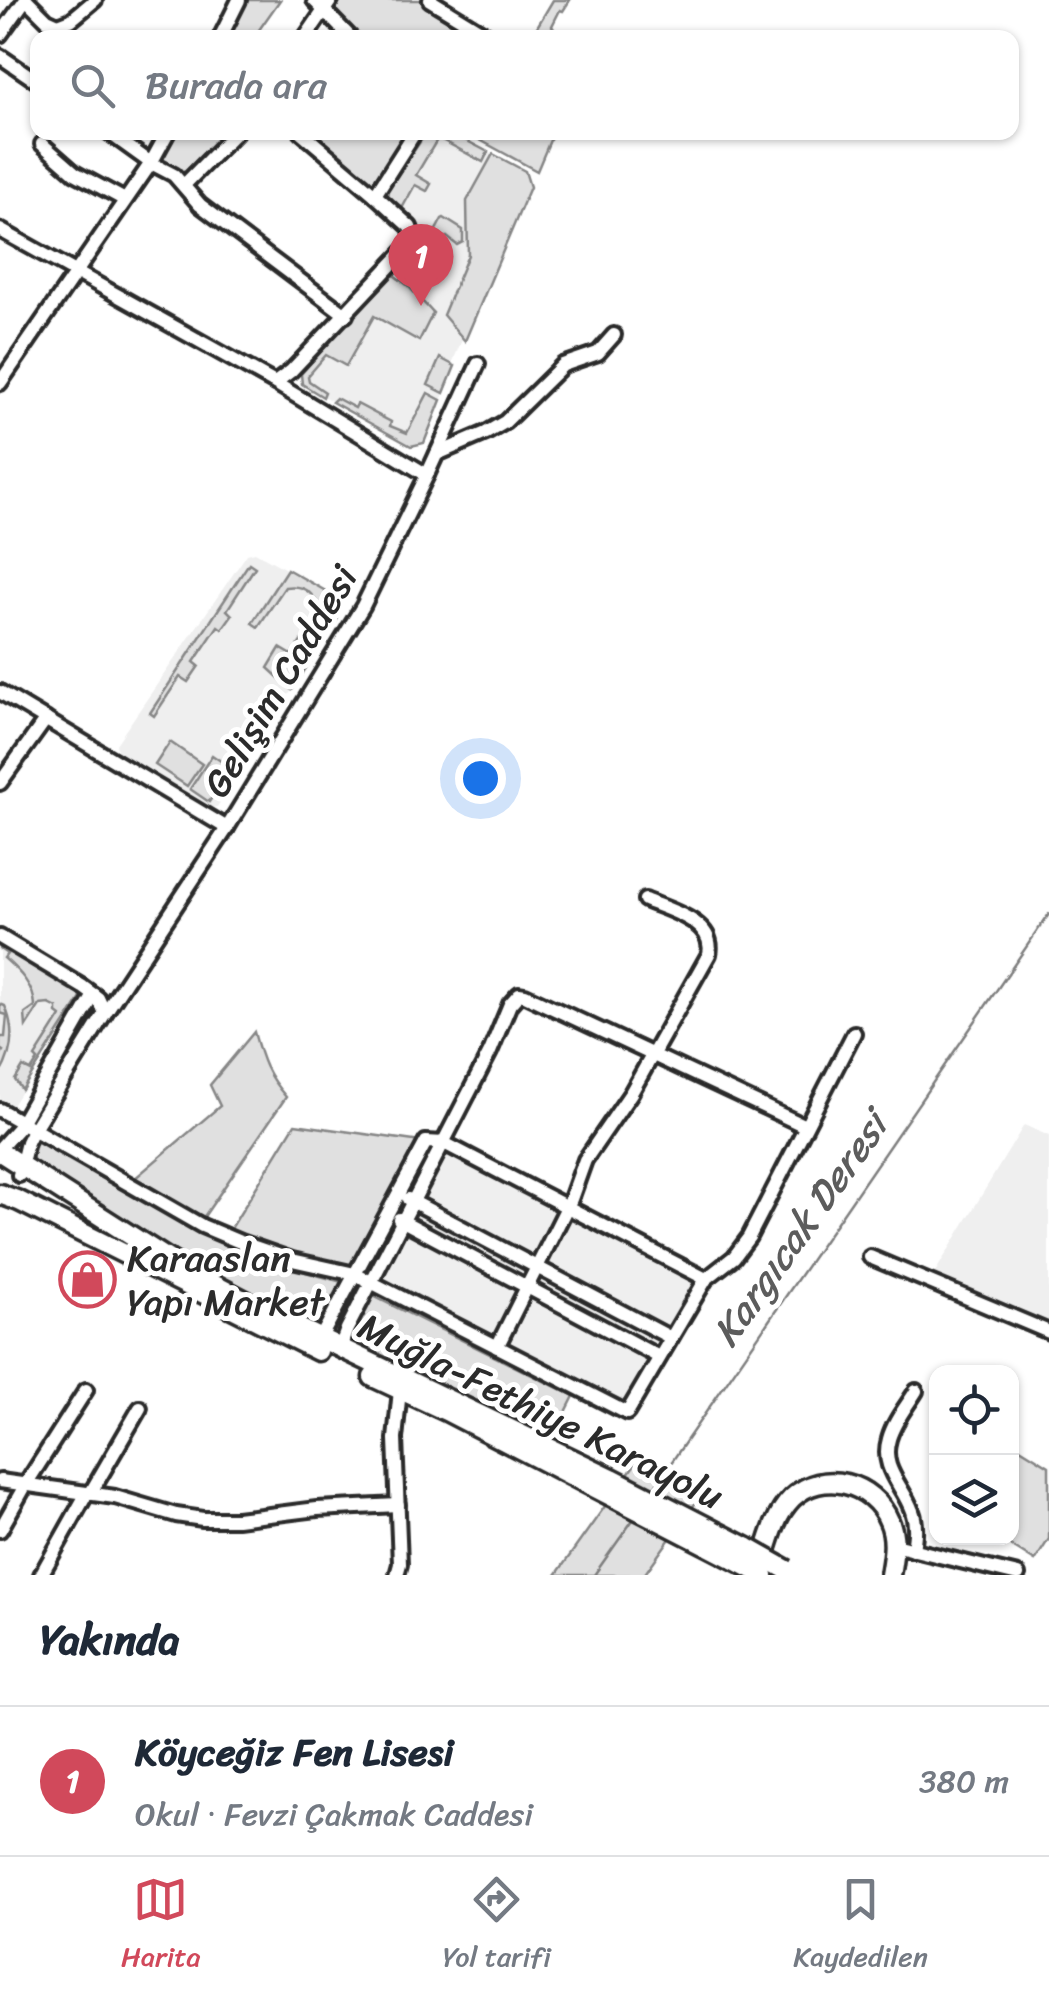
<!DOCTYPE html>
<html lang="tr">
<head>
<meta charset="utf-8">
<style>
	:root { --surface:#fff; --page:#f2f2f3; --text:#1f2937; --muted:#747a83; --line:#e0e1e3; --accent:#d1495b }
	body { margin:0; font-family:Sriracha,sans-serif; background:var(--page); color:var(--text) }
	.controls { position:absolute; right:30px; bottom:30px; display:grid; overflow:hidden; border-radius:20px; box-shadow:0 2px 8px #0004 }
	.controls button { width:90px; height:90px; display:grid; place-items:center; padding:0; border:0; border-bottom:2px solid var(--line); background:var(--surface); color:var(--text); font:50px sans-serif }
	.you { position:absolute; left:480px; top:778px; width:35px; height:35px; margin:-25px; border:8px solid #fff; border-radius:50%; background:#1a73e8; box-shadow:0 0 0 15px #1a73e833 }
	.badge { display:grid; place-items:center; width:65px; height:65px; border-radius:50%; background:var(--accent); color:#fff; font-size:32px; font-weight:700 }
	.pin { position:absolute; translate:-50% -82px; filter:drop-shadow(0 2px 5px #0008) }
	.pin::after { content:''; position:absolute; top:52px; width:35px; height:30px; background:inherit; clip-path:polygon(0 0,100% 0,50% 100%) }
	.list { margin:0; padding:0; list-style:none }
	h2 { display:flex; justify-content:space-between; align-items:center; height:130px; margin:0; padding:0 40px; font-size:42px }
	h2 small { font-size:32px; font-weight:400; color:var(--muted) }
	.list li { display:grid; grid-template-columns:65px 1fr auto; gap:30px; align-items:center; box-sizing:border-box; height:150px; padding:0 40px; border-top:2px solid var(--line) }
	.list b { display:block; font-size:38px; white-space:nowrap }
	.list p { margin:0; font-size:32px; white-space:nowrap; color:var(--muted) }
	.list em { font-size:32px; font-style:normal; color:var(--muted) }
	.icon { flex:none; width:55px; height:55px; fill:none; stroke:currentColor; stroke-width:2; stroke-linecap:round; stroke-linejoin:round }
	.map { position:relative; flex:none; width:1049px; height:1575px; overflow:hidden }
	.search { position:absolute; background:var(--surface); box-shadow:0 2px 8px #0004; left:30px; right:30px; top:30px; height:110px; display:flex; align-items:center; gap:25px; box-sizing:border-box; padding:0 35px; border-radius:20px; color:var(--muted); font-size:38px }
	.sheet { height:280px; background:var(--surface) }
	nav { display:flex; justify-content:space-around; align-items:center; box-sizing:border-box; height:140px; border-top:2px solid var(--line); background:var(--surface); font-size:28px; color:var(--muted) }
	nav a { display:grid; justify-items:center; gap:5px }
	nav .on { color:var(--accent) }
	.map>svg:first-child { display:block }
	.built { fill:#efefef }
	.green { fill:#e0e0e0; stroke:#868686; stroke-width:2.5 }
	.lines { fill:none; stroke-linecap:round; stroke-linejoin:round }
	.stream { stroke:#7e7e7e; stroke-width:2.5 }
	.minor-casing { stroke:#2b2b2b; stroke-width:20 }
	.highway-casing { stroke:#2b2b2b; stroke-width:25 }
	.minor { stroke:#fff; stroke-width:12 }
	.highway { stroke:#fff; stroke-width:18 }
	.highway-bridge-casing { stroke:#2b2b2b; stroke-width:25; stroke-linecap:butt }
	.highway-bridge { stroke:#fff; stroke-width:18 }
	.labels { text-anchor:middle; stroke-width:10; stroke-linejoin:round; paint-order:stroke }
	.street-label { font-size:38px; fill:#2b2b2b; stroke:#fff }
	.poi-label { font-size:38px; fill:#2b2b2b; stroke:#fff; text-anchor:start }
	.water-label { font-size:40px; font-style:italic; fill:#5c5c5c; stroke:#fff }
</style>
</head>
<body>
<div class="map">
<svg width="1049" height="1575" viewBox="0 0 1049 1575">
	<rect width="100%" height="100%" fill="#fff"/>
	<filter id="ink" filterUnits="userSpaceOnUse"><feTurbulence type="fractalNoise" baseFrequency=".01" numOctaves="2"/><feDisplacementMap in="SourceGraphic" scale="20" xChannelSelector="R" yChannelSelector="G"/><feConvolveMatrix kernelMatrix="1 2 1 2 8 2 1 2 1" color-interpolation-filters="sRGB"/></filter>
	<g filter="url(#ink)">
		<!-- built -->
		<g class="built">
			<polygon points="426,133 452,133 525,171 530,187 465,341 462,340 458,349 452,364 455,366 424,443 411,446 302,384 301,374 425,236 388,200 387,191"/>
			<polygon points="255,552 331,594 338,618 217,807 208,808 118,753 116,744 247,554"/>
			<polygon points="0,949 7,954 5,958 25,980 36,1000 35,1007 25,1015 26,1026 40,1005 52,1005 57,1008 57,1013 61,1016 35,1056 38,1059 31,1071 15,1079 22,1090 11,1107 5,1108 0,1104"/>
			<polygon points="1024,1125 1049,1136 1049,1326 934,1274"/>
			<polygon points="440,1137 721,1274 629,1424 370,1294 346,1280 421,1142"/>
		</g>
		<!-- green -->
		<g class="green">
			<polygon points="244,0 280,0 254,37 225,38"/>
			<polygon points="337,0 423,0 477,33 474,38 358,37 330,9"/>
			<polygon points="553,0 570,0 563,11 560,10 552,26 554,29 553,37 531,37"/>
			<polygon points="174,133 228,133 185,177 159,159"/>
			<polygon points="311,133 410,133 376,182 368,182"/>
			<polygon points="426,133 452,133 488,152 483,162 438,138 416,175 431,184 427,191 415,185 400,212 388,200 387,191"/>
			<polygon points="467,133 553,133 537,171"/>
			<polygon points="493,154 525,171 530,187 465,341 443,315 468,255 467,201"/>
			<polygon points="444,218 463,230 463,242 457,245 447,237 444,240 440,237 426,252 420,247 399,271 396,268 425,235 436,230 442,219"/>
			<polygon points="391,273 407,285 433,313 419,341 374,316 346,366 326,355 308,376 309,381 325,392 323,397 302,384 301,374"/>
			<polygon points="440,358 455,366 444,393 428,385"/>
			<polygon points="428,393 441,400 424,443 411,446 332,402 336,398 355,408 357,404 391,422 390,426 407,433"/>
			<polygon points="249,563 255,567 227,610 232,615 222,629 218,626 194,662 199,666 188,682 180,677 154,716 150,713"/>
			<path d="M 287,569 L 331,594 L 338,618 L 292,690 L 268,668 L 280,648 L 292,655 L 302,640 L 307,643 L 313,633 L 309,630 L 320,614 C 317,595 305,584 285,587 L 258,627 L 252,623 Z"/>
			<polygon points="170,742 202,764 187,786 155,765"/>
			<polygon points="212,755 231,768 209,802 190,789"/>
			<path d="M 0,943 L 79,992 L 81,998 L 22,1090 L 15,1080 L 23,1067 L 31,1071 L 38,1060 L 35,1057 L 61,1016 L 57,1013 L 57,1008 L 49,1004 L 40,1005 L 26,1027 L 25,1014 L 35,1007 C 35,987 19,971 4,958 L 7,954 L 0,949 Z"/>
			<path d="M 0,1004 L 5,1006 C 15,1029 13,1052 0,1074 L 0,1056 L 3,1051 L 0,1049 L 0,1037 L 5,1037 L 7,1015 L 0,1013 Z"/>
			<path d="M 254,1032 C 262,1061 266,1074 286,1097 L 203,1218 L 134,1179 L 220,1106 L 210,1085 Z"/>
			<polygon points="295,1124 421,1142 350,1271 267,1246 230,1230"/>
			<path d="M 36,1138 L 202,1233 L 302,1271 L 342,1282 L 318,1329 L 275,1309 L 175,1256 L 35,1164 C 30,1154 32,1148 36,1138 Z"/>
			<polygon points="369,1294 574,1396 550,1444 349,1347"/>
			<polygon points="1012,1443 1049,1466 1049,1539 1035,1561 998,1538 1012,1538"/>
			<polygon points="640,1457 702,1494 644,1575 556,1575"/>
		</g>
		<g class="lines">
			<!-- stream -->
			<g class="stream">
				<polyline points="653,1489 1049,914"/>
				<polyline points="594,1575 635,1517"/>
			</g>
			<defs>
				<g id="minor">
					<polyline points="27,0 47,20 58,25 71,20 95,0"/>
					<polyline points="314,0 351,38"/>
					<polyline points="430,0 492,38"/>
					<polyline points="0,35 25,0"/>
					<polyline points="220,38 239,0"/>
					<polyline points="305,38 331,0"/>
					<polyline points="0,56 38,82"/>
					<polyline points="108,132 151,163 174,175 200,205 346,315"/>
					<polyline points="42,144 75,173 125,200"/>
					<polyline points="184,185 236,132"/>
					<polyline points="375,195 415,132"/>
					<polyline points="0,230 275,383 427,475"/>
					<polyline points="0,383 151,163 168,132"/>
					<polyline points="275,383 291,371 410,245 413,236 410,227 375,195 301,132"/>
					<polyline points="437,454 486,433 505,422 563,365 598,353 614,335"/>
					<polyline points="0,692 227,828"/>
					<polyline points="0,783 46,719"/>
					<polyline points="0,937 83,987 98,998 105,1013 33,1130 27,1142 19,1175"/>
					<polyline points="105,1013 227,828 363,606 427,475 478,364"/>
					<polyline points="0,1110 202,1226 240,1242 292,1260 355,1274 627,1413 706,1279 734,1257 749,1237 854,1033"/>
					<polyline points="0,1148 18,1128 94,995"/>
					<polyline points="408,1199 671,1338"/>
					<polyline points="399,1219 659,1357"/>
					<polyline points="870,1257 1049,1332"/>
					<polyline points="320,1339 426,1142 444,1143 706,1279"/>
					<path d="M 497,1347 L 571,1199 L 585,1160 L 631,1093 L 709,954 C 716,921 668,910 645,900"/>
					<polyline points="340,1348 347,1329 490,1052 510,1004 519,994 525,995 805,1126"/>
					<polyline points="0,1481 115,1497 176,1515 203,1519 237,1519 317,1509 398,1505"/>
					<polyline points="90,1494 140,1408"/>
					<polyline points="0,1530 26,1484 86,1390"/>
					<polyline points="894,1545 1018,1575"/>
					<path d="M 913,1550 C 915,1537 917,1524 912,1511 C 903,1485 880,1469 889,1439 C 894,1421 907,1406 916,1391"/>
					<polyline points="41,1575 87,1493"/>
					<polyline points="397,1575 400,1564 395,1439 400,1390"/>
				</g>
				<g id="highway">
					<polyline points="0,1152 177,1265 270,1314 612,1478 748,1548"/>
					<polyline points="0,1194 19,1201 318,1351"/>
					<polyline points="373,1377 446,1411 743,1564"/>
					<path d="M 760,1570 C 768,1546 773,1517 792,1498 C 822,1469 873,1482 889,1521 C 897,1539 893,1557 890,1575"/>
				</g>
			</defs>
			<!-- minor casing -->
			<use href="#minor" class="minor-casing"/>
			<!-- highway casing -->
			<use href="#highway" class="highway-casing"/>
			<!-- minor -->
			<use href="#minor" class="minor"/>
			<!-- highway -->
			<use href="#highway" class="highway"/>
			<defs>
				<g id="highway-bridge">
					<polyline points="748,1548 787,1570"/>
					<polyline points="743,1564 764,1575"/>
				</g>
			</defs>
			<!-- highway-bridge casing -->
			<use href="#highway-bridge" class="highway-bridge-casing"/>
			<!-- highway-bridge -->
			<use href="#highway-bridge" class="highway-bridge"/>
		</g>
	</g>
	<!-- icons -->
	<defs>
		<symbol id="shop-ring" viewBox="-11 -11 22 22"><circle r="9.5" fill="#fff" stroke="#d1495b" stroke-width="1.5"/><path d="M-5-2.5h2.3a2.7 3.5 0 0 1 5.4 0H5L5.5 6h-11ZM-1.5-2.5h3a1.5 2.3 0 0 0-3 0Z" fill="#d1495b"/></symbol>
	</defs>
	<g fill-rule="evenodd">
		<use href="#shop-ring" x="56" y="1248" width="63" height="63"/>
	</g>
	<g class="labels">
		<!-- street labels -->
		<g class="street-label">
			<text transform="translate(280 681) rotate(-59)" y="13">Gelişim Caddesi</text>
			<text transform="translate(541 1411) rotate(26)" y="13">Muğla-Fethiye Karayolu</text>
		</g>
		<!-- poi labels -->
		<g class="poi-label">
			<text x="127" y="1271">Karaaslan<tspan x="127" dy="44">Yapı Market</tspan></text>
		</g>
		<!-- water labels -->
		<g class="water-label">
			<text transform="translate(799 1229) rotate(-55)" y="14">Kargıcak Deresi</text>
		</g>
	</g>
</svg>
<div class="controls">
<button><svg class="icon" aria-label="locate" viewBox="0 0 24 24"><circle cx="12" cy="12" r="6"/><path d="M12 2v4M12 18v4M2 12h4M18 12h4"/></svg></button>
<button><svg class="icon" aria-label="layers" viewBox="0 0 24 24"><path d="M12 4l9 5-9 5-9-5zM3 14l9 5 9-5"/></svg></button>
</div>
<div class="you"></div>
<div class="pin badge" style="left:421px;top:306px">1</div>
<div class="search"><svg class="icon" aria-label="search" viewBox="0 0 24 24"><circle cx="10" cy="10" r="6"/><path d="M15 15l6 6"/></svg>Burada ara</div>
</div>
<section class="sheet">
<h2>Yakında<small></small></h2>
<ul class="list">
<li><span class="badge">1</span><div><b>Köyceğiz Fen Lisesi</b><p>Okul · Fevzi Çakmak Caddesi</p></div><em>380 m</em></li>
</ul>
</section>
<nav>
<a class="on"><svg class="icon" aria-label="map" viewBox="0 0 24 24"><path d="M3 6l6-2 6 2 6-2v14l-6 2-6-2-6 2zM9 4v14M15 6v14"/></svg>Harita</a>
<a><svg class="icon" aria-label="directions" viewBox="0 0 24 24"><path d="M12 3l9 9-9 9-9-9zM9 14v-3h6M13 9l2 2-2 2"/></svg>Yol tarifi</a>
<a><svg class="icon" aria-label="saved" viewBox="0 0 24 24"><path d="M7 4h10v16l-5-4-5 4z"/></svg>Kaydedilen</a>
</nav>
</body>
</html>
